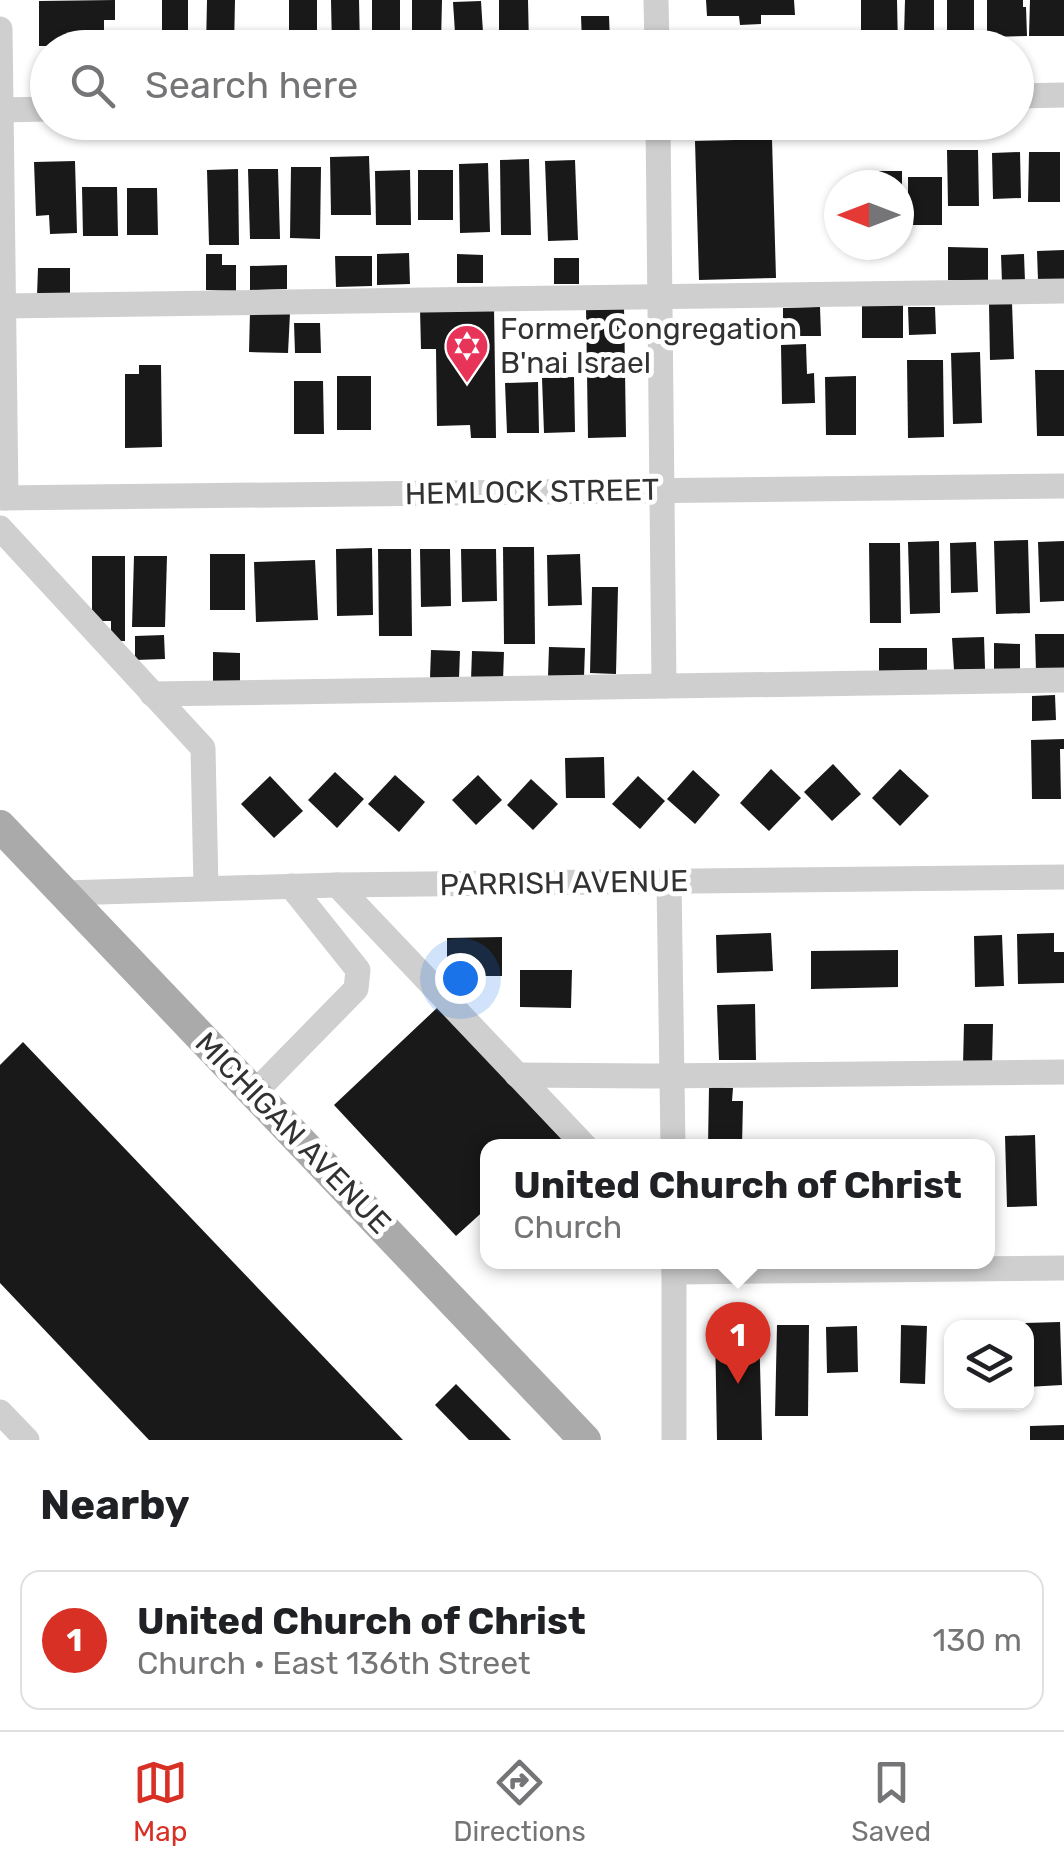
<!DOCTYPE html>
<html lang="en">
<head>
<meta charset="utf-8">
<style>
	:root { --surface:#fff; --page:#f6f6f6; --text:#202124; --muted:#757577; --line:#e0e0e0; --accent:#d93025 }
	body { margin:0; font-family:Rubik,sans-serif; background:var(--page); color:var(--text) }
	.controls { position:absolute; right:30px; bottom:30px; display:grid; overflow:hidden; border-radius:20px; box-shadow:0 2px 8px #0004 }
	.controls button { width:90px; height:90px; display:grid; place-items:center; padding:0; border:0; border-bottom:2px solid var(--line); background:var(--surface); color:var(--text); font:50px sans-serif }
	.compass { position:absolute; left:824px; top:170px; width:90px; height:90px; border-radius:50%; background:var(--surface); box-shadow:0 2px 8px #0004; rotate:270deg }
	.you { position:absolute; left:460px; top:978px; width:35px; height:35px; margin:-25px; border:8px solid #fff; border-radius:50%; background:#1a73e8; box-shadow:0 0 0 15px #1a73e833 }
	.badge { display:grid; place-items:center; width:65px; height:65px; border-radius:50%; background:var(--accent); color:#fff; font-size:32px; font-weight:700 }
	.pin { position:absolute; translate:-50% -82px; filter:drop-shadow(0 2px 5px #0008) }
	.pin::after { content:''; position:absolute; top:52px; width:35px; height:30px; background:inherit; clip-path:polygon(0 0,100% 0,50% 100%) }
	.popup { position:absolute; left:480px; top:1139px; width:515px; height:130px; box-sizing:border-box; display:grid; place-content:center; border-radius:20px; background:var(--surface); filter:drop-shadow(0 2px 8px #0005); font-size:32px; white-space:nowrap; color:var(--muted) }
	.popup b { font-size:38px; color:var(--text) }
	.popup::after { content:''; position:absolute; left:50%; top:100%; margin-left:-20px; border:20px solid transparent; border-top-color:var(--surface) }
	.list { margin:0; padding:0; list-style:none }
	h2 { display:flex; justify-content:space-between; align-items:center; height:130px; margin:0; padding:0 40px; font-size:42px }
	h2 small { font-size:32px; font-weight:400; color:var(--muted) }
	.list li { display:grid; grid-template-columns:65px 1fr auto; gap:30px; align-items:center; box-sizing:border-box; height:140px; margin:0 20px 20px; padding:0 20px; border:2px solid var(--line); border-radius:20px }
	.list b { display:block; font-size:38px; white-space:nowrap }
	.list p { margin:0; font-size:32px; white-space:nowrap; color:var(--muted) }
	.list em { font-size:32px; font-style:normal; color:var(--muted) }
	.icon { flex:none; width:55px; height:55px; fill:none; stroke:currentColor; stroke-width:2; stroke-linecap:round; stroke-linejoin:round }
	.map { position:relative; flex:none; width:1064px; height:1440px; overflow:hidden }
	.search { position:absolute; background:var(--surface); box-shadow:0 2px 8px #0004; left:30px; right:30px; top:30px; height:110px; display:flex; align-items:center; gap:25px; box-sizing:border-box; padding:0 35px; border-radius:55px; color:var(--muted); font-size:38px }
	.sheet { height:290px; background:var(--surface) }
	nav { display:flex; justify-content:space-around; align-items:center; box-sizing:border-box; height:140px; border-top:2px solid var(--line); background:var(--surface); font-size:28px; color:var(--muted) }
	nav a { display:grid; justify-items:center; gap:5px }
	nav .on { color:var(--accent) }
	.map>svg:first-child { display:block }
	.building { fill:#191919 }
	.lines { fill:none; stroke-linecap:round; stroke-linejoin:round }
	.minor { stroke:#cfcfcf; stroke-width:25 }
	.major { stroke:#aaa; stroke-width:32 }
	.labels { text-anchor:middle; stroke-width:10; stroke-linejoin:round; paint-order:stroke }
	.poi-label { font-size:30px; fill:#323232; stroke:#fff; text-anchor:start }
	.street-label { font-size:30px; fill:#323232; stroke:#fff }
</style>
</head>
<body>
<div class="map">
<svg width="1064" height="1440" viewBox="0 0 1064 1440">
	<rect width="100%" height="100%" fill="#fff"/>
	<!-- building -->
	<g class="building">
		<polygon points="115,0 115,20 104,20 104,37 85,37 85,46 39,46 39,1"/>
		<rect x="162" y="0" width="26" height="46"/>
		<polygon points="207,0 235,0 234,48 206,48"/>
		<rect x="289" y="0" width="28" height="48"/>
		<polygon points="331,0 359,0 360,48 332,48"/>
		<rect x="372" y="0" width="28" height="43"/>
		<polygon points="412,0 442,0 441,43 412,43"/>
		<polygon points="499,0 528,0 529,46 499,46"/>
		<polygon points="706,0 794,0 795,15 761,15 761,24 740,25 739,16 707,16"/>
		<polygon points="861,0 897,0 898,48 861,48"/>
		<polygon points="905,0 934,0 934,36 904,36"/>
		<rect x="947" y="0" width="27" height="36"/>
		<polygon points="987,0 1023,0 1023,7 1026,7 1027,36 987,37"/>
		<polygon points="1030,0 1064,0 1064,36 1029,36"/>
		<polygon points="481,1 484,48 456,48 453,2"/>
		<polygon points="581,16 609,16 610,41 582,42"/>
		<polygon points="772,139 776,278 699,280 695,141"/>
		<polygon points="947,150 978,150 979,206 948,206"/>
		<polygon points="1020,152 1021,198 993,199 992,153"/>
		<polygon points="1029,152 1060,152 1060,202 1028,202"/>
		<polygon points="369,156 371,215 331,215 330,157"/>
		<polygon points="529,159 531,235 501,235 500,160"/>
		<polygon points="575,160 578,240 548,241 545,161"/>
		<polygon points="75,161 77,233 50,234 49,215 36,216 34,162"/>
		<polygon points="488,163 490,232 460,233 459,164"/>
		<polygon points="291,167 321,167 320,239 290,238"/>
		<polygon points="238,169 239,245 209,245 207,170"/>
		<polygon points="248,169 278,169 280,239 250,239"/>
		<polygon points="410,170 411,225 376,225 375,171"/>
		<rect x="418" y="170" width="35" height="50"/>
		<rect x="874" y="171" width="28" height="14"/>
		<rect x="908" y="177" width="34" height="48"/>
		<polygon points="82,187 117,187 118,236 83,236"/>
		<polygon points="127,188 157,188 158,235 127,235"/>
		<polygon points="948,247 988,248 988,281 948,280"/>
		<polygon points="1064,250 1064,279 1038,280 1037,251"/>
		<polygon points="409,253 410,284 377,285 377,254"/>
		<polygon points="206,254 222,254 222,265 236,265 236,291 206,290"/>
		<polygon points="457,254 483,255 483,283 457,283"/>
		<polygon points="1024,254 1025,282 1002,283 1001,255"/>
		<polygon points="335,256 372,256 372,286 336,287"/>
		<rect x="554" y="258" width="25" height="26"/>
		<polygon points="287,265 287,289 250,290 250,266"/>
		<polygon points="38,268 70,268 70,297 37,296"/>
		<rect x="862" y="303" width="41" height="35"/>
		<polygon points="1012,303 1014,359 990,360 989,304"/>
		<polygon points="624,306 626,437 588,438 586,307"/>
		<polygon points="494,307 496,438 471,438 470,425 437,426 436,349 421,349 420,309"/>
		<polygon points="820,307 821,336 783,336 783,308"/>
		<polygon points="908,307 935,307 936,334 909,335"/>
		<polygon points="250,312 290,313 288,353 249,352"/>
		<polygon points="294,323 320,323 321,353 295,353"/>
		<polygon points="806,344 807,374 814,373 815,403 782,404 781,345"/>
		<polygon points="980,352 982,423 953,424 951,353"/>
		<polygon points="907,360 943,360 944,437 908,438"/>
		<polygon points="139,365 161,365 162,447 125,448 125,374 139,374"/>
		<polygon points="1035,370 1064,370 1064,436 1037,436"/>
		<rect x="337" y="376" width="34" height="54"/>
		<polygon points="856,376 856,435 826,435 825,377"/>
		<polygon points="574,377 575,432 544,433 542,378"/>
		<polygon points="294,381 323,381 324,434 294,434"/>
		<polygon points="538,382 539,433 507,433 505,383"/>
		<polygon points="1028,540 1030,613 996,614 994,541"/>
		<polygon points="939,541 940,613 910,614 908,542"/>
		<polygon points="1064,541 1064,601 1040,602 1038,542"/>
		<polygon points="976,542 978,592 951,593 950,543"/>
		<polygon points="869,543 900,543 901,623 870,623"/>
		<polygon points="503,547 534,547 535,644 504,644"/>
		<polygon points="372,548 373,615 337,616 336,549"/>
		<polygon points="378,549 411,549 412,636 379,636"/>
		<polygon points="420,549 450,549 451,606 421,607"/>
		<polygon points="461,549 496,549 497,601 462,602"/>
		<rect x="210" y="554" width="35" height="56"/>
		<polygon points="580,554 582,605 548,606 547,555"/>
		<polygon points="92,556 125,556 125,641 111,641 111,621 92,621"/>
		<polygon points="134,556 167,556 165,627 132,627"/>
		<polygon points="315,560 318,620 256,622 254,562"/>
		<polygon points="592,587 618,587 616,674 590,673"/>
		<polygon points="1035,634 1064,634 1064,671 1036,672"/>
		<polygon points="164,635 165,659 135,660 135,636"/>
		<polygon points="984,637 985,669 954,670 952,638"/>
		<polygon points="994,643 1020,644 1020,672 994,671"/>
		<polygon points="549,647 585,648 584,677 548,676"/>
		<rect x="879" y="648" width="48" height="26"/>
		<polygon points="431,650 460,651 459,678 430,678"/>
		<polygon points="472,651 504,652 503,681 471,680"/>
		<polygon points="213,652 240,653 240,682 213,682"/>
		<polygon points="1055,695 1056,720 1032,721 1032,696"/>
		<polygon points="1064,739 1064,749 1060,749 1061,799 1032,799 1031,740"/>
		<polygon points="604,757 605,798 566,798 565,758"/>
		<polygon points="833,764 861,794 832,821 804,792"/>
		<polygon points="771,769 801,798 769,831 740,803"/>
		<polygon points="900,769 929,796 900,826 872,798"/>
		<polygon points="693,770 720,795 695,824 667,799"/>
		<polygon points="335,772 364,799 337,828 308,800"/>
		<polygon points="395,775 425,802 399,832 368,804"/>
		<polygon points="478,775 502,800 476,825 452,800"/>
		<polygon points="270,776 303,811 274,838 241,804"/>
		<polygon points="638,776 665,801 640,829 612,804"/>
		<polygon points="531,779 558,804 533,830 507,805"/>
		<polygon points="771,933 773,971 717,973 716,935"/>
		<polygon points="1054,933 1054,952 1064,952 1064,983 1018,984 1017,934"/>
		<polygon points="1002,935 1004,986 975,987 974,936"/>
		<polygon points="502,937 502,976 447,976 447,938"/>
		<polygon points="898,950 898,987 811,989 811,951"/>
		<polygon points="520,970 572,970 571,1008 520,1007"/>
		<polygon points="755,1004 756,1060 719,1060 717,1005"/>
		<polygon points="438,1007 568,1146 488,1146 488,1207 456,1236 334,1105"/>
		<polygon points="964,1024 993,1024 992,1066 963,1065"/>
		<polygon points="23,1042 403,1440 149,1440 0,1283 0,1065"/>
		<polygon points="709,1087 733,1088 732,1101 743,1101 742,1146 708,1146"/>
		<polygon points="1035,1135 1037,1206 1007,1207 1005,1136"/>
		<polygon points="1060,1322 1062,1385 1027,1387 1025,1323"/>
		<polygon points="777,1325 809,1325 808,1416 775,1416"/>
		<polygon points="901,1325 927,1326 925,1384 900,1383"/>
		<polygon points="857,1326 858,1372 827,1373 826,1327"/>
		<polygon points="759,1327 762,1440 717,1440 715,1328"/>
		<polygon points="456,1384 511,1440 469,1440 435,1405"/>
		<polygon points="1064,1425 1064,1440 1030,1440 1030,1426"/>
	</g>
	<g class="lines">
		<!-- minor -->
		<g class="minor">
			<polyline points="656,0 657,48"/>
			<polyline points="0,29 6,498"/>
			<polyline points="1016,96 1064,95"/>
			<polyline points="0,110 48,109"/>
			<polyline points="658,122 664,686"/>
			<polyline points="3,306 1064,291"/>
			<polyline points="0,498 1064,486"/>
			<polyline points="0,528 203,748 206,888"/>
			<polyline points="152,694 1064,680"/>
			<polyline points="669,881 673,1146"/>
			<polyline points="337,885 585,1146"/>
			<polyline points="64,893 337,885 1064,877"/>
			<polyline points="517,1075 651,1076 1064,1072"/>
			<polyline points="255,1092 356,989 358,970 291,886"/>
			<polyline points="674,1262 674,1440"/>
			<polyline points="674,1272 1064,1268"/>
			<polyline points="0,1412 27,1440"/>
		</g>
		<!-- major -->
		<polyline class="major" points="0,826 585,1440"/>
	</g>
	<!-- icons -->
	<defs>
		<symbol id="synagogue-pin" viewBox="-11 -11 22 30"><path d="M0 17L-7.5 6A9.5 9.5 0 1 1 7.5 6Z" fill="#e83458" stroke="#fff"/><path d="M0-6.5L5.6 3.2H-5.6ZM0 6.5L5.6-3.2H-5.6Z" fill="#fff"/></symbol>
	</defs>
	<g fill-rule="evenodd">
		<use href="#synagogue-pin" x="442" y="321" width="50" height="68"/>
	</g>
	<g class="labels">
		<!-- poi labels -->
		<g class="poi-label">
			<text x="500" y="339">Former Congregation<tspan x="500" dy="34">B'nai Israel</tspan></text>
		</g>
		<!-- street labels -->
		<g class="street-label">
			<text transform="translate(532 492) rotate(-1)" y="10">HEMLOCK STREET</text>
			<text transform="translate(564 883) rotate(-1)" y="10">PARRISH AVENUE</text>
			<text transform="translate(293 1133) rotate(46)" y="10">MICHIGAN AVENUE</text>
		</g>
	</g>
</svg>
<div class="controls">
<button><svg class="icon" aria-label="layers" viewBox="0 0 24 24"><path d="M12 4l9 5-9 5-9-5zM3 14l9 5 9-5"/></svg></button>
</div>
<svg class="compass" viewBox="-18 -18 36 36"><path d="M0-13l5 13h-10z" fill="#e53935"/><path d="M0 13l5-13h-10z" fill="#757577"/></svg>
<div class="you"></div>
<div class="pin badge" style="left:738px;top:1384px">1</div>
<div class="popup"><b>United Church of Christ</b>Church</div>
<div class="search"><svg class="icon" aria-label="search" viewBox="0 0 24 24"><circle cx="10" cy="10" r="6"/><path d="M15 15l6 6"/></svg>Search here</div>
</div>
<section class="sheet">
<h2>Nearby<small></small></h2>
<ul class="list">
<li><span class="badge">1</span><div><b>United Church of Christ</b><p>Church · East 136th Street</p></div><em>130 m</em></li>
</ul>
</section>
<nav>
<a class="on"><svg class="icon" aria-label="map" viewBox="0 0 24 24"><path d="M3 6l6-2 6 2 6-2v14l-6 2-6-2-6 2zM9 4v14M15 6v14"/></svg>Map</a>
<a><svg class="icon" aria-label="directions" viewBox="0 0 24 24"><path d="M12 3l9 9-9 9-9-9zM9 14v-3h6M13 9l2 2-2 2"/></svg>Directions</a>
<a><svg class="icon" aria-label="saved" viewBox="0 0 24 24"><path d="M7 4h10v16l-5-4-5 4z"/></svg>Saved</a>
</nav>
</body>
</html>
